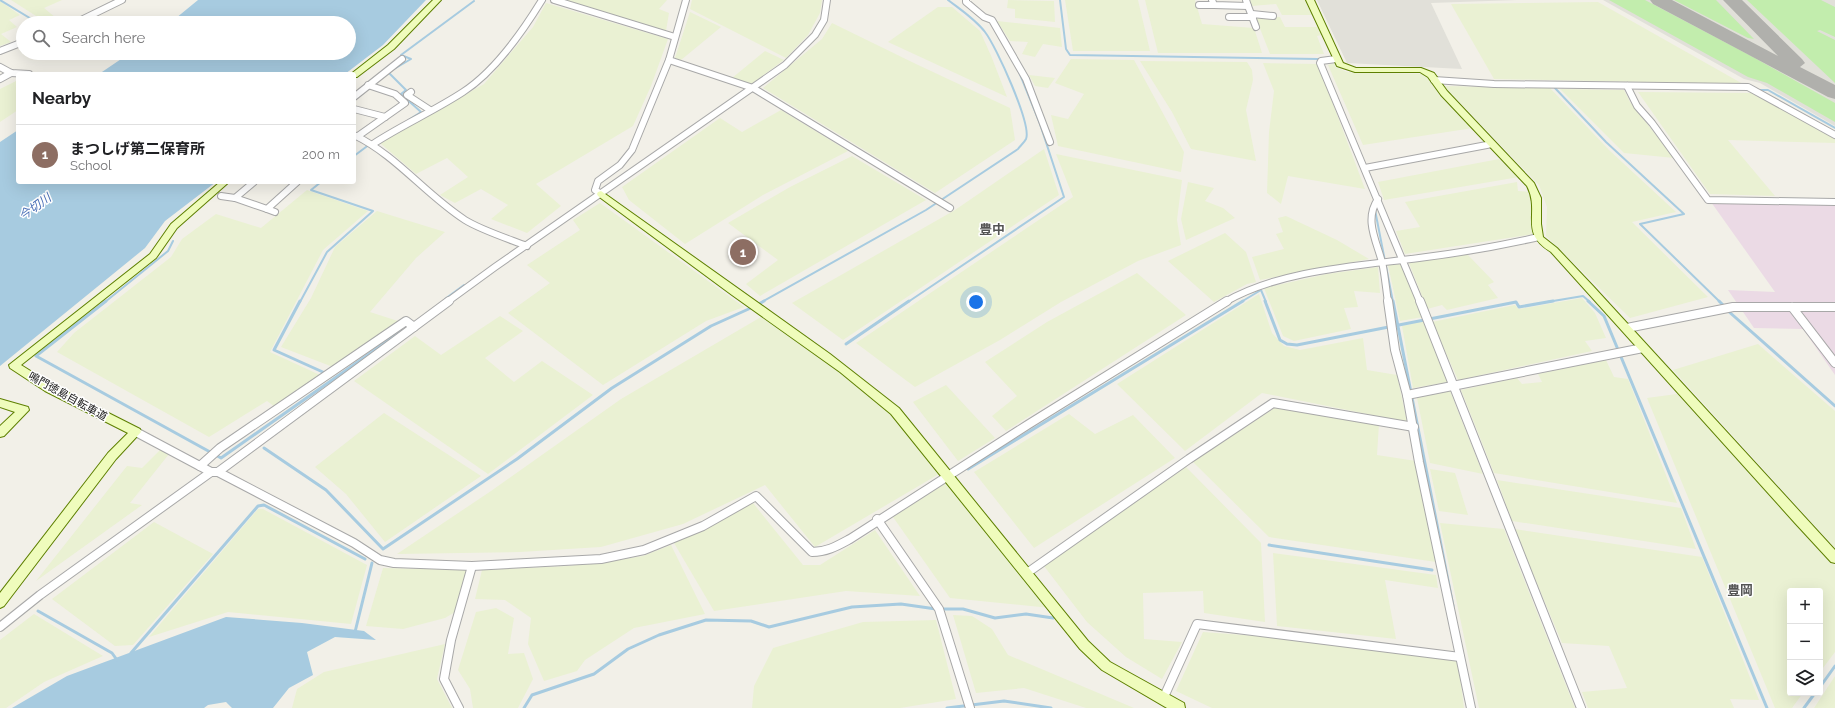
<!DOCTYPE html>
<html lang="en">
<head>
<meta charset="utf-8">
<style>
	:root { --surface:#fff; --page:#f2f2f2; --text:#202124; --muted:#757577; --line:#e0e0e0; --accent:#d32100 }
	body { margin:0; font-family:Raleway,"Noto Sans JP",sans-serif; background:var(--page); color:var(--text) }
	.controls { position:absolute; right:12px; bottom:12px; display:grid; overflow:hidden; border-radius:4px; box-shadow:0 4px 16px #0002 }
	.controls button { width:36px; height:36px; display:grid; place-items:center; padding:0; border:0; border-bottom:1px solid var(--line); background:var(--surface); color:var(--text); font:20px sans-serif }
	.you { position:absolute; left:976px; top:302px; width:14px; height:14px; margin:-10px; border:3px solid #fff; border-radius:50%; background:#1a73e8; box-shadow:0 0 0 6px #1a73e833 }
	.badge { display:grid; place-items:center; width:26px; height:26px; border-radius:50%; background:var(--accent); color:#fff; font-size:13px; font-weight:700 }
	.pin { position:absolute; translate:-50% -50%; border:2px solid #fff; box-shadow:0 1px 4px #0006 }
	.list { margin:0; padding:0; list-style:none }
	h2 { display:flex; justify-content:space-between; align-items:center; height:52px; margin:0; padding:0 16px; font-size:17px }
	h2 small { font-size:13px; font-weight:400; color:var(--muted) }
	.list li { display:grid; grid-template-columns:26px 1fr auto; gap:12px; align-items:center; box-sizing:border-box; height:60px; padding:0 16px; border-top:1px solid var(--line) }
	.list b { display:block; font-size:15px; white-space:nowrap }
	.list p { margin:0; font-size:13px; white-space:nowrap; color:var(--muted) }
	.list em { font-size:13px; font-style:normal; color:var(--muted) }
	.icon { flex:none; width:22px; height:22px; fill:none; stroke:currentColor; stroke-width:2; stroke-linecap:round; stroke-linejoin:round }
	.map { position:relative; flex:none; width:1835px; height:708px; overflow:hidden }
	.search { position:absolute; background:var(--surface); box-shadow:0 4px 16px #0002; left:16px; top:16px; width:340px; height:44px; display:flex; align-items:center; gap:10px; box-sizing:border-box; padding:0 14px; border-radius:22px; color:var(--muted); font-size:15px }
	.panel { position:absolute; background:var(--surface); box-shadow:0 4px 16px #0002; left:16px; top:72px; width:340px; height:112px; border-radius:4px }
	.map>svg:first-child { display:block }
	.industrial { fill:#ebdae5 }
	.airport { fill:#e1e0d9 }
	.farmland { fill:#eaf1d3 }
	.grass { fill:#c2edad }
	.water { fill:#a7cbe0 }
	.lines { fill:none; stroke-linecap:round; stroke-linejoin:round }
	.stream-far1 { stroke:#a7cbe0; stroke-width:2 }
	.stream { stroke:#a7cbe0; stroke-width:3 }
	.taxiway { fill:#b0b0ac; fill-rule:evenodd }
	.street-far1-casing { stroke:#a8a8a8; stroke-width:8 }
	.street-casing { stroke:#a8a8a8; stroke-width:10 }
	.secondary-casing { stroke:#5e8001; stroke-width:2 }
	.street-far1 { stroke:#fff; stroke-width:6 }
	.street { stroke:#fff; stroke-width:8 }
	.secondary { fill:#effcbc; fill-rule:evenodd }
	.labels { text-anchor:middle; stroke-width:3; stroke-linejoin:round; paint-order:stroke }
	.street-label { font-size:11px; fill:#212121; stroke:#fff }
	.water-label { font-size:12px; font-style:italic; fill:#496eb6; stroke:#fff }
	.quarter-label { font-size:13px; font-weight:bold; fill:#545454; stroke:#fff }
</style>
</head>
<body>
<div class="map">
<svg width="1835" height="708" viewBox="0 0 1835 708">
	<rect width="100%" height="100%" fill="#f2f0e8"/>
	<!-- industrial -->
	<polygon class="industrial" points="1711,202 1835,204 1835,375 1803,329 1754,328 1728,290 1775,292"/>
	<!-- airport -->
	<g class="airport">
		<polygon points="1317,0 1517,0 1431,3 1462,69 1347,63"/>
		<polygon points="1603,0 1835,0 1835,126 1760,83 1744,79"/>
	</g>
	<!-- farmland -->
	<g class="farmland">
		<polygon points="11,0 62,0 44,8 62,23 47,23"/>
		<polygon points="562,0 667,0 659,9 669,13 666,31"/>
		<polygon points="692,0 822,0 820,13 808,35 786,58 690,9"/>
		<polygon points="1008,0 1054,1 1055,22 1015,18 1015,9 1007,8"/>
		<polygon points="1065,0 1138,0 1150,51 1073,51"/>
		<polygon points="1145,0 1195,0 1202,24 1254,28 1262,53 1158,53"/>
		<polygon points="1250,0 1307,0 1314,15 1282,15 1276,4 1252,6"/>
		<polygon points="0,1 20,15 9,20 17,27 1,34 11,42 0,46"/>
		<polygon points="1598,2 1743,84 1494,79 1451,4"/>
		<polygon points="546,3 668,39 651,86 633,126 536,184 561,206 527,233 491,219 508,205 481,189 455,203 440,195 468,177 447,158 416,174 380,143 484,84 533,27"/>
		<polygon points="938,7 952,7 980,31 992,58 1007,97 888,42"/>
		<polygon points="690,12 721,27 681,60 675,58"/>
		<polygon points="1255,16 1280,17 1285,27 1320,27 1321,35 1317,36 1324,54 1270,54"/>
		<polygon points="997,21 1060,28 1062,47 1043,44 1035,57 1022,54 1028,42 1010,41"/>
		<polygon points="832,23 916,64 1010,108 1015,140 935,193 763,88 822,39"/>
		<polygon points="765,51 784,60 750,85 732,78"/>
		<polygon points="1071,59 1134,60 1184,152 1181,172 1058,146 1051,115 1068,119 1084,94 1055,83"/>
		<polygon points="1140,61 1247,62 1252,70 1253,80 1246,110 1256,161 1191,149 1172,112"/>
		<polygon points="1263,63 1318,64 1365,189 1288,176 1281,204 1267,193 1269,132 1274,91"/>
		<polygon points="1334,63 1336,67 1347,72 1424,74 1442,95 1473,128 1363,145 1328,65"/>
		<polygon points="1029,75 1055,78 1048,88 1035,86"/>
		<polygon points="16,81 18,82 18,110 0,122 0,89"/>
		<polygon points="1444,86 1550,88 1609,150 1676,212 1632,222 1708,297 1630,318 1546,236 1547,207 1539,185"/>
		<polygon points="1560,89 1624,90 1630,102 1674,158 1624,153"/>
		<polygon points="1638,92 1753,93 1835,136 1835,143 1728,140 1775,196 1710,194"/>
		<polygon points="781,110 848,151 763,195 685,244 629,200 622,187 720,118 742,132"/>
		<polygon points="1044,149 1059,195 843,340 792,303 955,210"/>
		<polygon points="1056,154 1182,180 1177,220 1181,245 1138,261 1061,302 1000,340 915,387 856,343 1073,197"/>
		<polygon points="852,156 926,200 760,296 746,284 778,260 728,223 790,187"/>
		<polygon points="1499,159 1519,177 1384,200 1378,182"/>
		<polygon points="1188,182 1214,188 1205,201 1223,208 1235,218 1186,240 1181,219"/>
		<polygon points="1517,182 1518,191 1532,192 1534,234 1405,254 1396,231 1420,227 1405,202"/>
		<polygon points="307,190 368,211 323,250 270,352 320,375 275,407 267,401 209,437 57,352 74,333 171,257 182,239 216,214 261,228"/>
		<polygon points="600,203 744,307 706,321 603,385 508,313 550,283 527,265 580,230 573,220"/>
		<polygon points="377,211 445,232 416,258 370,312 401,322 333,367 281,347 311,298 335,247"/>
		<polygon points="1286,216 1337,240 1369,259 1260,280 1252,257 1284,249 1276,234 1283,232 1278,218"/>
		<polygon points="1225,233 1246,252 1256,282 1247,284 1214,302 1168,261"/>
		<polygon points="1466,253 1494,282 1488,285 1498,298 1447,310 1442,305 1427,309 1409,263"/>
		<polygon points="1401,264 1423,317 1400,321 1388,265"/>
		<polygon points="1378,267 1380,293 1354,291 1358,307 1344,308 1351,329 1294,341 1283,336 1264,288 1327,274"/>
		<polygon points="1137,273 1186,315 1006,431 992,416 1017,396 985,362 1047,322"/>
		<polygon points="1259,294 1272,333 1284,346 1300,350 1363,338 1367,370 1397,375 1407,422 1262,393 1185,451 1117,384"/>
		<polygon points="1582,298 1595,313 1606,338 1585,341 1592,351 1458,380 1432,322 1515,305 1519,309"/>
		<polygon points="500,316 523,331 485,358 514,382 542,361 593,395 488,474 354,381 415,336 441,355"/>
		<polygon points="761,317 813,351 892,415 939,474 815,547 765,485 683,524 601,547 520,552 397,554 491,491 621,399"/>
		<polygon points="1423,321 1448,382 1413,388 1402,326"/>
		<polygon points="1758,344 1835,411 1835,548 1673,370"/>
		<polygon points="1606,360 1614,377 1628,379 1677,503 1494,473 1461,390 1517,378 1522,384 1542,382 1538,374"/>
		<polygon points="946,385 995,438 958,461 913,402"/>
		<polygon points="1450,391 1483,474 1430,463 1417,398"/>
		<polygon points="1677,394 1835,566 1835,652 1820,672 1820,591 1790,591 1790,693 1803,693 1792,708 1775,708 1647,398"/>
		<polygon points="1276,407 1379,424 1377,455 1416,461 1436,562 1269,537 1193,462"/>
		<polygon points="384,413 481,476 385,542 346,494 315,467"/>
		<polygon points="1069,414 1095,434 1133,415 1175,458 1034,548 974,472"/>
		<polygon points="161,449 169,454 130,503 142,505 36,581 127,466 142,468"/>
		<polygon points="1186,467 1261,543 1265,622 1204,613 1203,591 1143,593 1144,639 1182,642 1162,679 1126,657 1087,622 1044,566"/>
		<polygon points="1430,469 1455,473 1468,515 1439,511"/>
		<polygon points="1497,480 1681,508 1696,549 1512,521"/>
		<polygon points="949,481 1050,608 950,598 893,517"/>
		<polygon points="753,503 803,565 820,565 875,530 920,596 846,591 714,611 674,543"/>
		<polygon points="258,509 263,509 367,565 351,624 228,612 149,637"/>
		<polygon points="154,522 213,554 133,645 115,646 52,599"/>
		<polygon points="1440,523 1504,529 1575,708 1479,708"/>
		<polygon points="1514,529 1702,557 1759,700 1730,699 1734,708 1588,708 1582,692 1627,688 1609,646 1562,643"/>
		<polygon points="671,545 705,614 634,628 585,660 577,671 544,681 528,644 531,618 505,600 475,599 482,570 568,566 618,560 643,556"/>
		<polygon points="1273,553 1436,575 1438,588 1385,580 1396,639 1277,626"/>
		<polygon points="383,568 467,570 455,612 445,618 403,629 366,626"/>
		<polygon points="496,608 514,618 508,654 524,653 533,679 518,708 473,708 470,689 458,670 476,612"/>
		<polygon points="34,614 103,656 44,682 6,708 0,708 0,640"/>
		<polygon points="953,615 972,616 992,629 1008,655 1134,708 1086,708 1024,688 976,693"/>
		<polygon points="936,620 956,699 900,708 752,708 754,686 773,648 863,622"/>
		<polygon points="1203,632 1270,637 1458,660 1464,708 1212,708 1176,691"/>
		<polygon points="445,644 437,679 452,708 292,708 297,689 324,672"/>
		<polygon points="1835,676 1835,708 1814,708"/>
	</g>
	<!-- grass -->
	<g class="grass">
		<polygon points="1609,0 1645,0 1753,57 1835,103 1835,122 1767,83 1748,77"/>
		<polygon points="1674,0 1716,0 1754,39 1748,38"/>
		<polygon points="1747,0 1821,0 1835,7 1835,37 1820,30 1817,31 1835,40 1835,83"/>
	</g>
	<!-- water -->
	<g class="water">
		<polygon points="198,0 426,0 383,45 345,74 99,74 130,53 349,53 349,23 170,23"/>
		<polygon points="18,130 18,182 216,182 165,221 145,248 0,366 0,142"/>
		<polygon points="226,617 302,623 364,631 376,640 335,637 307,652 313,675 289,688 273,708 232,708 226,702 208,705 204,708 12,708 67,676"/>
	</g>
	<g class="lines">
		<!-- stream-far1 -->
		<g class="stream-far1">
			<polyline points="0,0 38,23"/>
			<polyline points="1060,0 1066,49 1070,55 1318,59"/>
			<polyline points="394,69 411,59 401,55 474,1"/>
			<polyline points="388,72 406,90 401,94 421,112 407,121"/>
			<polyline points="1554,87 1606,142 1684,214 1640,224 1720,302"/>
			<polyline points="1757,90 1768,90 1835,128"/>
			<polyline points="354,156 370,144"/>
			<polyline points="1375,210 1393,302"/>
			<polyline points="445,299 464,285"/>
			<polyline points="105,302 168,251 173,241"/>
			<polyline points="300,302 327,252 373,211 311,190 321,182"/>
			<path d="M 762,302 L 926,210 L 1018,149 C 1020,146 1024,143 1026,139 C 1032,125 996,46 985,32 C 975,19 961,10 948,0"/>
			<polyline points="908,302 1064,197 1040,124 1019,72"/>
			<polyline points="1241,302 1261,290 1266,302"/>
			<polyline points="1547,302 1583,296 1590,302"/>
		</g>
		<!-- stream -->
		<g class="stream">
			<polyline points="106,301 36,356 221,458 409,326"/>
			<polyline points="300,301 274,350 325,373"/>
			<polyline points="1265,301 1280,340 1287,344 1297,345 1516,302 1519,307 1553,301"/>
			<polyline points="1393,301 1453,606"/>
			<polyline points="1588,301 1604,316 1767,708"/>
			<polyline points="1719,301 1724,306"/>
			<polyline points="757,305 764,301"/>
			<polyline points="1727,310 1835,406"/>
			<polyline points="846,344 909,301"/>
			<polyline points="264,448 326,490 383,549 517,459 612,388 711,326 753,307"/>
			<polyline points="968,469 1243,301"/>
			<polyline points="1269,545 1432,570"/>
			<polyline points="941,609 963,609 995,618 1026,614 1053,618"/>
			<polyline points="38,611 112,653 117,660"/>
			<polyline points="355,632 372,563"/>
			<polyline points="131,653 258,506 264,505 365,559"/>
			<polyline points="1820,687 1835,666"/>
			<polyline points="524,708 532,695 594,674 628,649 659,635 706,620 751,621 769,627 852,607 901,604 936,609"/>
			<polyline points="947,708 1004,701 1051,708"/>
			<polyline points="1804,708 1815,693"/>
		</g>
		<!-- taxiway -->
		<polygon class="taxiway" points="1650,0 1672,0 1778,56 1723,0 1742,0 1802,59 1805,63 1800,67 1835,85 1835,99 1828,97 1653,4"/>
		<defs>
			<g id="street-far1">
				<polyline points="554,0 675,37"/>
				<polyline points="966,0 966,2 984,17 992,20 1026,79 1050,142"/>
				<polyline points="1212,0 1214,5 1248,6 1246,0"/>
				<polyline points="1199,5 1214,5"/>
				<polyline points="1248,6 1256,27"/>
				<polyline points="1252,14 1273,16"/>
				<polyline points="1229,17 1253,17"/>
				<polyline points="75,23 122,0"/>
				<polyline points="0,51 23,42"/>
				<polyline points="1336,59 1321,61 1320,63 1420,302"/>
				<polyline points="669,60 753,88 950,208"/>
				<polyline points="0,67 11,73 29,74"/>
				<polyline points="0,79 11,73"/>
				<polyline points="1434,80 1494,84 1748,87 1835,135"/>
				<polyline points="1627,86 1637,106 1652,123 1708,200 1835,202"/>
				<polyline points="411,92 407,95 430,110"/>
				<polyline points="354,97 402,59"/>
				<polyline points="354,109 385,117"/>
				<path d="M 354,135 C 396,155 426,195 465,220 C 481,230 509,239 527,246"/>
				<polyline points="358,136 405,103 395,94 368,85"/>
				<path d="M 373,144 C 402,125 434,111 463,92 C 494,72 523,31 542,0"/>
				<polyline points="1365,168 1492,144"/>
				<polyline points="254,182 235,198 267,209 297,182"/>
				<polyline points="601,194 595,190 598,181 620,165 632,150 669,60 686,0"/>
				<polyline points="221,196 235,198"/>
				<path d="M 1378,199 C 1364,219 1376,240 1382,262 C 1385,275 1386,289 1388,302"/>
				<polyline points="267,209 275,212"/>
				<polyline points="447,302 495,267 785,65 815,35 824,20 827,0"/>
				<path d="M 1225,302 C 1280,270 1357,266 1419,258 C 1460,253 1499,246 1539,237"/>
			</g>
			<g id="street">
				<polyline points="1388,301 1395,350 1407,395 1419,462 1471,708"/>
				<polyline points="1420,301 1581,708"/>
				<polyline points="1792,307 1835,363"/>
				<polyline points="1627,328 1733,307 1835,307"/>
				<polyline points="1407,395 1643,348"/>
				<polyline points="136,432 211,472"/>
				<polyline points="200,466 220,448 406,321 414,327"/>
				<path d="M 218,472 L 354,543 L 380,560 L 394,563 L 472,566 L 601,559 L 644,550 L 703,526 L 756,496 L 812,552 C 827,552 837,546 850,539 L 1029,424 L 1227,301"/>
				<polyline points="877,519 939,609 970,708"/>
				<polyline points="1027,573 1189,459 1273,403 1414,427"/>
				<polyline points="0,627 40,595 211,472 218,472 449,301"/>
				<polyline points="1163,699 1197,624 1460,657"/>
				<polyline points="459,708 444,679 451,640 472,566"/>
			</g>
			<g id="secondary">
				<polygon points="433,0 441,0 394,49 357,77 354,77 354,74 351,74 388,45"/>
				<path d="M 1306,0 L 1314,0 L 1343,63 L 1356,68 L 1421,68 L 1434,73 L 1447,91 L 1534,183 L 1541,198 L 1541,224 L 1543,237 L 1557,248 L 1593,286 L 1835,550 L 1835,563 L 1831,562 L 1795,523 L 1551,252 C 1518,232 1541,213 1527,186 L 1441,95 L 1428,77 L 1420,72 L 1355,72 L 1337,66 Z"/>
				<polygon points="220,182 229,182 177,228 156,258 21,365 53,385 140,429 141,432 116,459 4,606 0,608 0,593 108,453 128,433 45,391 10,368 9,365 150,254 171,224"/>
				<polygon points="601,191 830,354 899,408 1088,641 1110,662 1184,703 1185,708 1167,708 1102,670 1080,649 891,414 840,372 732,295 598,196 597,194 598,192"/>
				<polygon points="0,399 28,407 29,410 4,436 0,437 0,426 15,412 0,407"/>
			</g>
		</defs>
		<!-- street-far1 casing -->
		<use href="#street-far1" class="street-far1-casing"/>
		<!-- street casing -->
		<use href="#street" class="street-casing"/>
		<!-- secondary casing -->
		<use href="#secondary" class="secondary-casing"/>
		<!-- street-far1 -->
		<use href="#street-far1" class="street-far1"/>
		<!-- street -->
		<use href="#street" class="street"/>
		<!-- secondary -->
		<use href="#secondary" class="secondary"/>
	</g>
	<g class="labels">
		<!-- street labels -->
		<g class="street-label">
			<text transform="translate(68 396) rotate(29)" y="4">鳴門徳島自転車道</text>
		</g>
		<!-- water labels -->
		<g class="water-label">
			<text transform="translate(35 207) rotate(-36)" y="4">今切川</text>
		</g>
		<!-- quarter labels -->
		<g class="quarter-label">
			<text x="992" y="234">豊中</text>
			<text x="1740" y="595">豊岡</text>
		</g>
	</g>
</svg>
<div class="controls">
<button>+</button>
<button>−</button>
<button><svg class="icon" aria-label="layers" viewBox="0 0 24 24"><path d="M12 4l9 5-9 5-9-5zM3 14l9 5 9-5"/></svg></button>
</div>
<div class="you"></div>
<div class="pin badge" style="left:743px;top:252px;background:#8d6e63">1</div>
<div class="search"><svg class="icon" aria-label="search" viewBox="0 0 24 24"><circle cx="10" cy="10" r="6"/><path d="M15 15l6 6"/></svg>Search here</div>
<section class="panel">
<h2>Nearby<small></small></h2>
<ul class="list">
<li><span class="badge" style="background:#8d6e63">1</span><div><b>まつしげ第二保育所</b><p>School</p></div><em>200 m</em></li>
</ul>
</section>
</div>
</body>
</html>
